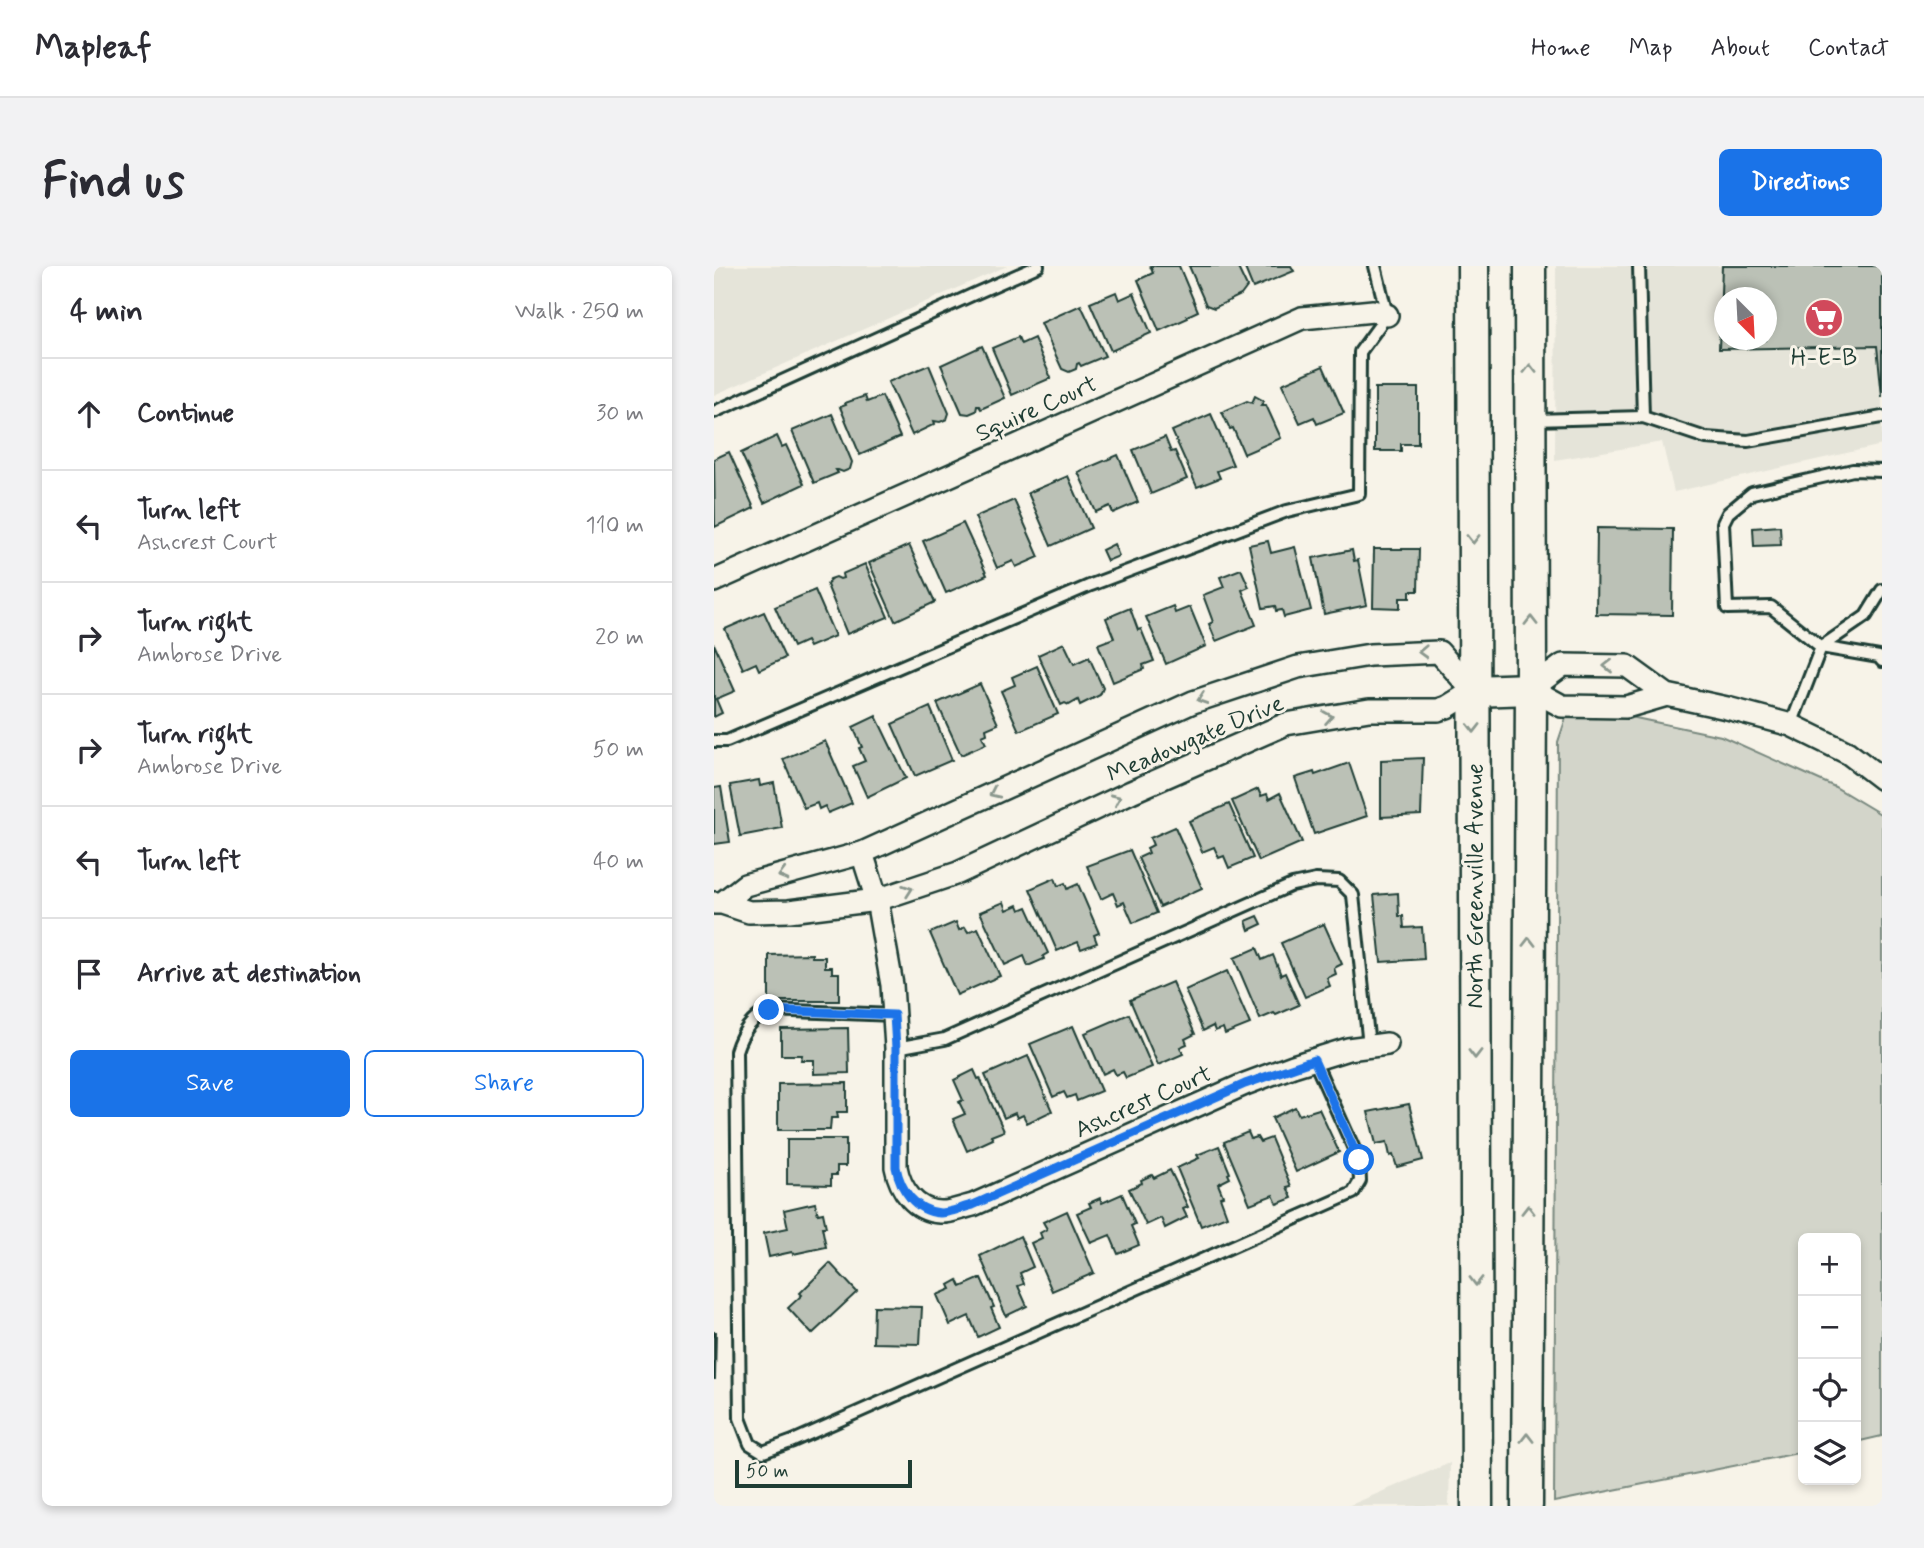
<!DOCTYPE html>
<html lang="en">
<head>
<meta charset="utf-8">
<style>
	:root { --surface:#fff; --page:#f2f2f3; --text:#2b2b33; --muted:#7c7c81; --line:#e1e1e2; --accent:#1a73e8 }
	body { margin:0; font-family:Mynerve,sans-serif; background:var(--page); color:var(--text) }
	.controls { position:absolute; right:21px; bottom:21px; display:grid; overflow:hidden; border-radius:10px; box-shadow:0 4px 10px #0003 }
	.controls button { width:63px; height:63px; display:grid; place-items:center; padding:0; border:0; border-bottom:2px solid var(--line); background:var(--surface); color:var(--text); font:35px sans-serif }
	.compass { position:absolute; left:1000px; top:21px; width:63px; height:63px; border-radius:50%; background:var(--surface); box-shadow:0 4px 10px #0003; rotate:156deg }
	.scale { position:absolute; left:21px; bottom:18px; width:177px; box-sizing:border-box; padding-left:7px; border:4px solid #1f3d34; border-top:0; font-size:19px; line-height:24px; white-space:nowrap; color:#1f3d34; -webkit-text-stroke:5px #f7f3e8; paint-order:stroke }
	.stop { position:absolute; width:21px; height:21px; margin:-16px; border:5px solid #1a73e8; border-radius:50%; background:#fff }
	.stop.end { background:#1a73e8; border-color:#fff; box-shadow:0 2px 7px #0008 }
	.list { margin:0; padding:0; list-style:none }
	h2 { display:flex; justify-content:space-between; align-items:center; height:91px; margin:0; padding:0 28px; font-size:30px }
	h2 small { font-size:23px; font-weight:400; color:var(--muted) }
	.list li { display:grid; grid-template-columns:46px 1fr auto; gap:21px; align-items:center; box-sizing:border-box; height:112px; padding:0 28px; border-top:2px solid var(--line) }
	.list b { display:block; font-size:26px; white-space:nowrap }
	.list p { margin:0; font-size:23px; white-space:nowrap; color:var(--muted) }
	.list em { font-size:23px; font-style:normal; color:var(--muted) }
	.actions { display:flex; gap:14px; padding:21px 28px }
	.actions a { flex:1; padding:16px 0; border:2px solid var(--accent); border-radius:10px; text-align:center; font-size:24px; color:var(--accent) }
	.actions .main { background:var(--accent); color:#fff }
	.icon { flex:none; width:38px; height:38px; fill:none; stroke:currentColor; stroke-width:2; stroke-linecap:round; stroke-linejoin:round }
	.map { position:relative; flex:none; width:1168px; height:1240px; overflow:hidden; border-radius:10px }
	header { display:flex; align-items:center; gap:42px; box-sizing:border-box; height:98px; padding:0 35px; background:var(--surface); border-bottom:2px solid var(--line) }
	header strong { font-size:33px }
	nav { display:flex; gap:38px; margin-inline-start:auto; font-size:24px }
	.intro { display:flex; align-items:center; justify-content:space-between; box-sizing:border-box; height:168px; padding:0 42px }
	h1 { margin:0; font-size:49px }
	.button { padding:18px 32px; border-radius:10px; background:var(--accent); color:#fff; font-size:24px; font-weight:700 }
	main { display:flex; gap:42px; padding:0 42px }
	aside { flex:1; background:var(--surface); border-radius:10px; box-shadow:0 4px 10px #0003 }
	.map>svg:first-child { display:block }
	.built { fill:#e5e4d9; fill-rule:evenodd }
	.green { fill:#d3d5ca; stroke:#79897f; stroke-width:2 }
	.building { fill:#bbc1b6; stroke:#1f3d34; stroke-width:2; fill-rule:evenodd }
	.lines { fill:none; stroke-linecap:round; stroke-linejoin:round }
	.lane-casing { stroke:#1f3d34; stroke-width:16 }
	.street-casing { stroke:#1f3d34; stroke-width:26 }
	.secondary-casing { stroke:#1f3d34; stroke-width:35 }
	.lane { stroke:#f7f3e8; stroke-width:10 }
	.street { stroke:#f7f3e8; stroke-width:21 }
	.secondary { stroke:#f7f3e8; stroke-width:30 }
	.oneway { stroke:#8b988e }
	.route { stroke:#1a73e8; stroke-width:9 }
	.labels { text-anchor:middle; stroke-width:6; stroke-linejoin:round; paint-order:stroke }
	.poi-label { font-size:24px; fill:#1f3d34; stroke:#f7f3e8 }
	.street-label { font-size:24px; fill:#1f3d34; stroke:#f7f3e8 }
</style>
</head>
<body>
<header>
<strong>Mapleaf</strong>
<nav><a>Home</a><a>Map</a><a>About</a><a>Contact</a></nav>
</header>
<div class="intro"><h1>Find us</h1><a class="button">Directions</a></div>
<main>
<aside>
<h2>4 min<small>Walk · 250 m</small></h2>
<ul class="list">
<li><svg class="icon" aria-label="ahead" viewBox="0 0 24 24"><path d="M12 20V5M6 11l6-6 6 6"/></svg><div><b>Continue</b></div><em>30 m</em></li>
<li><svg class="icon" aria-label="left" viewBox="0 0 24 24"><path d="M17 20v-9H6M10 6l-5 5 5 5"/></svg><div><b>Turn left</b><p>Ashcrest Court</p></div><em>110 m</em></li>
<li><svg class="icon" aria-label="right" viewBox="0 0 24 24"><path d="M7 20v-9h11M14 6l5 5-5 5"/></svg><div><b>Turn right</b><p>Ambrose Drive</p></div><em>20 m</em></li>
<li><svg class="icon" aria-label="right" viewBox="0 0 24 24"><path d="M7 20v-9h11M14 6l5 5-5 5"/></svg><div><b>Turn right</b><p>Ambrose Drive</p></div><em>50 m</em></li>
<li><svg class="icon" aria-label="left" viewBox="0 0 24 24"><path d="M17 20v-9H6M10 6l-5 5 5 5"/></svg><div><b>Turn left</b></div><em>40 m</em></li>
<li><svg class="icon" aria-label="arrive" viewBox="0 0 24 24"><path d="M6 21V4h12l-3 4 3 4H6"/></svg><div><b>Arrive at destination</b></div></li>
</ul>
<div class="actions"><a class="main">Save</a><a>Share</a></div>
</aside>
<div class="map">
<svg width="1168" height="1240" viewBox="0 0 1168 1240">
	<rect width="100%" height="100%" fill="#f7f3e8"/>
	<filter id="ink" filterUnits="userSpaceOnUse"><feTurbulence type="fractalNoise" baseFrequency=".0143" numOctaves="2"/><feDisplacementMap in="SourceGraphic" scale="14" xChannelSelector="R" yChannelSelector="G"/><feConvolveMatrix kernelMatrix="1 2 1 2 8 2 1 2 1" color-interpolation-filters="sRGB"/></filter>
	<g filter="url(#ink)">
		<!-- built -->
		<g class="built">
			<polygon points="0,0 293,0 0,129"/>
			<path d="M 842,0 L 1168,0 L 1168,179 L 960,226 L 948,176 L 841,194 ZM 1010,32 L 1052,32 L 1052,74 L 1010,74 Z"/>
			<polygon points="736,1197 735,1240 634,1240"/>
		</g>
		<!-- green -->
		<polygon class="green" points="912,450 1007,470 1121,521 1168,549 1168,1170 1142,1176 1142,972 1089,972 1089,1186 840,1236 844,476 852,452"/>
		<!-- building -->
		<g class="building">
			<polygon points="436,0 465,0 484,45 473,50 474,52 445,65 424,14 439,7"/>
			<polygon points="475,0 523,0 533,21 527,29 500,42 492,39"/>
			<polygon points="530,0 577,0 580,5 539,22"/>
			<path d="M 1008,0 L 1168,0 L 1168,131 L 1163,80 L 1005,83 ZM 1010,32 L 1052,32 L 1052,74 L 1010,74 Z"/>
			<polygon points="402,26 405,34 420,27 437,67 397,85 376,37"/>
			<polygon points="367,39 391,90 367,100 365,97 363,98 362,103 355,106 348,103 327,57"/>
			<polygon points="304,71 307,78 320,72 337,112 298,129 278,82"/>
			<polygon points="268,80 291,132 267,143 265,140 263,140 262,145 255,148 248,147 227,99"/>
			<polygon points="215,99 235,147 233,153 226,156 220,155 221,158 198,169 174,116"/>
			<polygon points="609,100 630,147 603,158 600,151 586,157 568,118"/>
			<polygon points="661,122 704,122 704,178 687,178 687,185 661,185"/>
			<polygon points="151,130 153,136 168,130 186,171 146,189 126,141 132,139 131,137"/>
			<polygon points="541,130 550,135 547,139 552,139 567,172 530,188 519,162 516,163 508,146 533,135 538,137"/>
			<polygon points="118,148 138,196 136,203 129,206 124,204 122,204 124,207 100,217 78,165"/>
			<polygon points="497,148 519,199 503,205 506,212 483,221 458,165"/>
			<polygon points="63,170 68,181 72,179 90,218 50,237 27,187"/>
			<polygon points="451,171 457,186 461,185 473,213 437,228 419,184"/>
			<polygon points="15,186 40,242 1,261 0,193"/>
			<polygon points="404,189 424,236 399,247 396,240 382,246 364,206"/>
			<polygon points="354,210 377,262 337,280 314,227"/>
			<polygon points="300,234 325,291 302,301 299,295 283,302 261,251"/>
			<polygon points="249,257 273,309 232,327 209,275"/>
			<polygon points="1066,260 1067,279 1040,280 1039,262"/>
			<polygon points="883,262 959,263 958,349 882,348"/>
			<polygon points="554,275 557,287 581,281 597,344 570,351 568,344 562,345 561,340 549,342 535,279"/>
			<polygon points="400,278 405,290 393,295 388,284"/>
			<polygon points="195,279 221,336 181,355 155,297"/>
			<polygon points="660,283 705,283 704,325 696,325 696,332 686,332 686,342 659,341"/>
			<polygon points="638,284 640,295 644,294 653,339 610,348 599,292"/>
			<polygon points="151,298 174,351 133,368 113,319 116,313 122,311 126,313 129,312 128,308"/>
			<polygon points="527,303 535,321 528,324 542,359 502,375 495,358 499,356 489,329 510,321 506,311"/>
			<polygon points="101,324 121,370 95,381 92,375 79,381 61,341"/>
			<polygon points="459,340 461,347 476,341 492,380 452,398 432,351"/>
			<polygon points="416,342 424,364 427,363 440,395 429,399 430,403 399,416 384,378 400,372 392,352"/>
			<polygon points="50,346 71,392 45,404 42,397 29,403 11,363"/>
			<polygon points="350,377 360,398 375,391 389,422 386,429 366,439 364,434 355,439 351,437 347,439 324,389"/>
			<polygon points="0,378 21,425 2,433 8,447 0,451"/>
			<polygon points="323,400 344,448 305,465 287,425 301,419 298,411"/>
			<polygon points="266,418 284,458 272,463 273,468 268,470 272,478 247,489 223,437"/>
			<polygon points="216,441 238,494 201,510 178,458"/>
			<polygon points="162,450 192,512 153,531 139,500 151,495 145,482 148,481 139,461"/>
			<polygon points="111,475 138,537 114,547 111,540 105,543 103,537 90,542 69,493"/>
			<polygon points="709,492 707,549 667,551 667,494"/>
			<polygon points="635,497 653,550 600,568 581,512 600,506 601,509"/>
			<polygon points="45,514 46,520 60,517 68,562 26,570 16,519"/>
			<polygon points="7,521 16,576 0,578 0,522"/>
			<polygon points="544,523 547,530 553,528 555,533 566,527 588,576 545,595 518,535"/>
			<polygon points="515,538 539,592 515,602 510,590 505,592 500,581 488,586 475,555"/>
			<polygon points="461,561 488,622 446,641 424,592 435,587 433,582 439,579 436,572"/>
			<polygon points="416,584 443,647 419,657 410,636 404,639 399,627 387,633 373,600"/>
			<polygon points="341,612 344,620 351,617 353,623 364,618 385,667 380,669 383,677 367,683 364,676 343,685 316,623"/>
			<polygon points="684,627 685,650 689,650 690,662 708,661 710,693 667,696 660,629"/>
			<polygon points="290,636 293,644 304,639 306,644 313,641 334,687 329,690 330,693 314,700 310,690 291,699 266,646"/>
			<polygon points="544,650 548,658 535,664 532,655"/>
			<polygon points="242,656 245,664 251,661 254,666 264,662 286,710 243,729 216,667"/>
			<polygon points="610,658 628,698 620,702 622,708 613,712 616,720 591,731 567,677"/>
			<polygon points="543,682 548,694 559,689 567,709 571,707 585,739 562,749 560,747 546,753 520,692"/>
			<polygon points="98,688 98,691 111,691 111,701 118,701 118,707 125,707 125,735 55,735 55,689"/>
			<polygon points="513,705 536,758 511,768 509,762 501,765 499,760 489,765 471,724"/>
			<polygon points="458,716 481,768 471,773 473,778 466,781 469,788 444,799 416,734"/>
			<polygon points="415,748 438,801 412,812 409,806 402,809 399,803 389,808 371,767"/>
			<polygon points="359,760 387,825 363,835 361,829 353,832 350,826 339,831 316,778"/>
			<polygon points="134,762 135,807 100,808 100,794 87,794 88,789 67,789 67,763"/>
			<polygon points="314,790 338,845 313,857 309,849 303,852 301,847 290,852 271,809"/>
			<polygon points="260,804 264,813 266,812 290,865 277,870 279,873 253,885 239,853 251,848 245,836 249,834 240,814"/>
			<polygon points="133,817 133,846 123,846 124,852 117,852 116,864 64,864 64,818"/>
			<polygon points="695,838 709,894 683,901 679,889 676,890 673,876 662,878 654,846"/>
			<polygon points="581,841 585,849 605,843 625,886 582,906 558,852"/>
			<polygon points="534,866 537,873 543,871 546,876 557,872 577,920 573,921 578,932 563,938 559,929 536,938 510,876"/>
			<polygon points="73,873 132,873 132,900 123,900 123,909 117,909 117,919 73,918"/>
			<polygon points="505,880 516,907 514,908 516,912 504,918 509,930 506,931 513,950 487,960 463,902 485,892 483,889"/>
			<polygon points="456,904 474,941 469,943 473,951 451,962 447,952 432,959 415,923 428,917 427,914 438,909 440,912"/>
			<polygon points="408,928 421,958 417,960 425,979 404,988 396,969 377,977 363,947 377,941 375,937 386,932 388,937"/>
			<polygon points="101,937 104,948 109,947 112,961 108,961 112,981 79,988 78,986 55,991 50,967 74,962 70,944"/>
			<polygon points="353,945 380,1007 338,1025 317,977 328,972 326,967 333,963 329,956"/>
			<polygon points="306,970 319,1001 306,1007 310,1018 304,1020 313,1040 292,1050 266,990"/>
			<polygon points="116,997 143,1026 98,1068 74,1042 88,1029 86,1027"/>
			<polygon points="267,1012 280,1041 277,1042 285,1061 264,1071 255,1050 236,1059 223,1029 237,1023 235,1019 244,1014 247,1021"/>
			<polygon points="160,1040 208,1041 206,1078 159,1077"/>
			<polygon points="0,1066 2,1066 1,1113 0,1113"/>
		</g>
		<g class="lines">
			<defs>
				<g id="lane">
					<polyline points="925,0 929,151"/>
					<polyline points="0,146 258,29 324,0"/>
					<polyline points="820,154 929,151 992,172 1034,175 1168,151"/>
					<polyline points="1168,205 1139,204 1038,227 1014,247 1009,257 1013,342 1057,341 1107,381 1165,391 1168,395"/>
					<polyline points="1077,459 1107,381 1152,350 1168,324"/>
					<polyline points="0,475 13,475 377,319 573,245 645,228 646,86 673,49 661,0"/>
					<path d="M 180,749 L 55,744 C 37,753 28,766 22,785 L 26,1152 L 36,1178 L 49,1186 L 79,1175 L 639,927 L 646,915 L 645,894 L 600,794"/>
					<polyline points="182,782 231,773 578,619 602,614 625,615 639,629 655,780"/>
				</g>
				<g id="street">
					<polyline points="0,315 588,52 659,45 673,49"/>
					<polyline points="953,429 912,441 848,440 817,423 849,399 913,400 953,429 1013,442 1077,459 1134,487 1168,513"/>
					<path d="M 148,587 L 163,634 L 178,719 L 182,782 L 182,901 C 186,923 201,945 226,946 C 236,947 249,941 259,939 L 531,818 L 579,800 L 634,783 L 673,778"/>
					<polyline points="0,637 8,637 35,646 75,645 163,634 244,607 417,526 572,458 655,444 724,444 733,441 759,425 725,386 656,389 584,401 479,436 148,587 31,619 8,637"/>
				</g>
				<g id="secondary">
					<polyline points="759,0 763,1240"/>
					<polyline points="759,425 817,423"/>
					<polyline points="813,1240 817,423 816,0"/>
				</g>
			</defs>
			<!-- lane casing -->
			<use href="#lane" class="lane-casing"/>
			<!-- street casing -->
			<use href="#street" class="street-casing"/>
			<!-- secondary casing -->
			<use href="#secondary" class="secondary-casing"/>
			<!-- lane -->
			<use href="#lane" class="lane"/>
			<!-- street -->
			<use href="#street" class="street"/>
			<!-- secondary -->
			<use href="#secondary" class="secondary"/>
		</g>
		<!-- one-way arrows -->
		<defs><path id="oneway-chevron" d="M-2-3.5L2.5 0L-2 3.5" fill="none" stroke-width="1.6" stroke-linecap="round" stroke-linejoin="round" transform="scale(1.75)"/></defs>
		<g class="oneway">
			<use href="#oneway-chevron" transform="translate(816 103) rotate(-90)"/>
			<use href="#oneway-chevron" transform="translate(759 273) rotate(90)"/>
			<use href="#oneway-chevron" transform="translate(817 355) rotate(-90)"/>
			<use href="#oneway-chevron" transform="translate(709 386) rotate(178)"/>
			<use href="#oneway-chevron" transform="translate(894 400) rotate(-180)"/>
			<use href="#oneway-chevron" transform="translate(488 433) rotate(161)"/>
			<use href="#oneway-chevron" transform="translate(614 451) rotate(-10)"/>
			<use href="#oneway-chevron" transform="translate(760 462) rotate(90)"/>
			<use href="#oneway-chevron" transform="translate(280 527) rotate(155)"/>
			<use href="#oneway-chevron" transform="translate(402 533) rotate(-25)"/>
			<use href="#oneway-chevron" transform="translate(69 609) rotate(165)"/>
			<use href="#oneway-chevron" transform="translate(194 624) rotate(-19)"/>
			<use href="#oneway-chevron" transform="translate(815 676) rotate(-90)"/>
			<use href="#oneway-chevron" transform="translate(761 788) rotate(90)"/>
			<use href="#oneway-chevron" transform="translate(814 944) rotate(-90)"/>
			<use href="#oneway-chevron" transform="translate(762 1015) rotate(90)"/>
			<use href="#oneway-chevron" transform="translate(813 1172) rotate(-90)"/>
		</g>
	</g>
	<g class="lines" filter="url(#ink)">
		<!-- route -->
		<path class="route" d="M 55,744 L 180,749 L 182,782 L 182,901 C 186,923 201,945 226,947 C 236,947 249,941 259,939 L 531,818 L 600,794 L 645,894"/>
	</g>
	<!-- icons -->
	<defs>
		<symbol id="supermarket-disc" viewBox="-11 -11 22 22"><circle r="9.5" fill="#d1495b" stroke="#f7f3e8"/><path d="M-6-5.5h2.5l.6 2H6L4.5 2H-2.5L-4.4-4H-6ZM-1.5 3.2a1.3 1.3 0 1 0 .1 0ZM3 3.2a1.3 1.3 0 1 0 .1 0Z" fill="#fff"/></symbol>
	</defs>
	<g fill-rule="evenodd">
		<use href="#supermarket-disc" x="1088" y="30" width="44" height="44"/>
	</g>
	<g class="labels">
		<!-- poi labels -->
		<g class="poi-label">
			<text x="1110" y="99">H-E-B</text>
		</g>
		<!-- street labels -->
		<g class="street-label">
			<text transform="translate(322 142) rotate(-24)" y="8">Squire Court</text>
			<text transform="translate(481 472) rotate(-23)" y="8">Meadowgate Drive</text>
			<text transform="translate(760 620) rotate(-90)" y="8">North Greenville Avenue</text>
			<text transform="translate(429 835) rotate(-24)" y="8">Ashcrest Court</text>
		</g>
	</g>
</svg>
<div class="controls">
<button>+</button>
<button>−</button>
<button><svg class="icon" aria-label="locate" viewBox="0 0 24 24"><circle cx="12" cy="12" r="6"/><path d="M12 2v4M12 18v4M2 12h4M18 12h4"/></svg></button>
<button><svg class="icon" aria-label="layers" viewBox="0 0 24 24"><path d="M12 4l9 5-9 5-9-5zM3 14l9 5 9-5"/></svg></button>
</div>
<svg class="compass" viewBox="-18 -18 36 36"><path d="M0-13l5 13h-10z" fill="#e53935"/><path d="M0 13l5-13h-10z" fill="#7c7c81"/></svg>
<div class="scale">50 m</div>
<div class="stop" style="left:645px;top:894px"></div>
<div class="stop end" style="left:55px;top:744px"></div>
</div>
</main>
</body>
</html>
